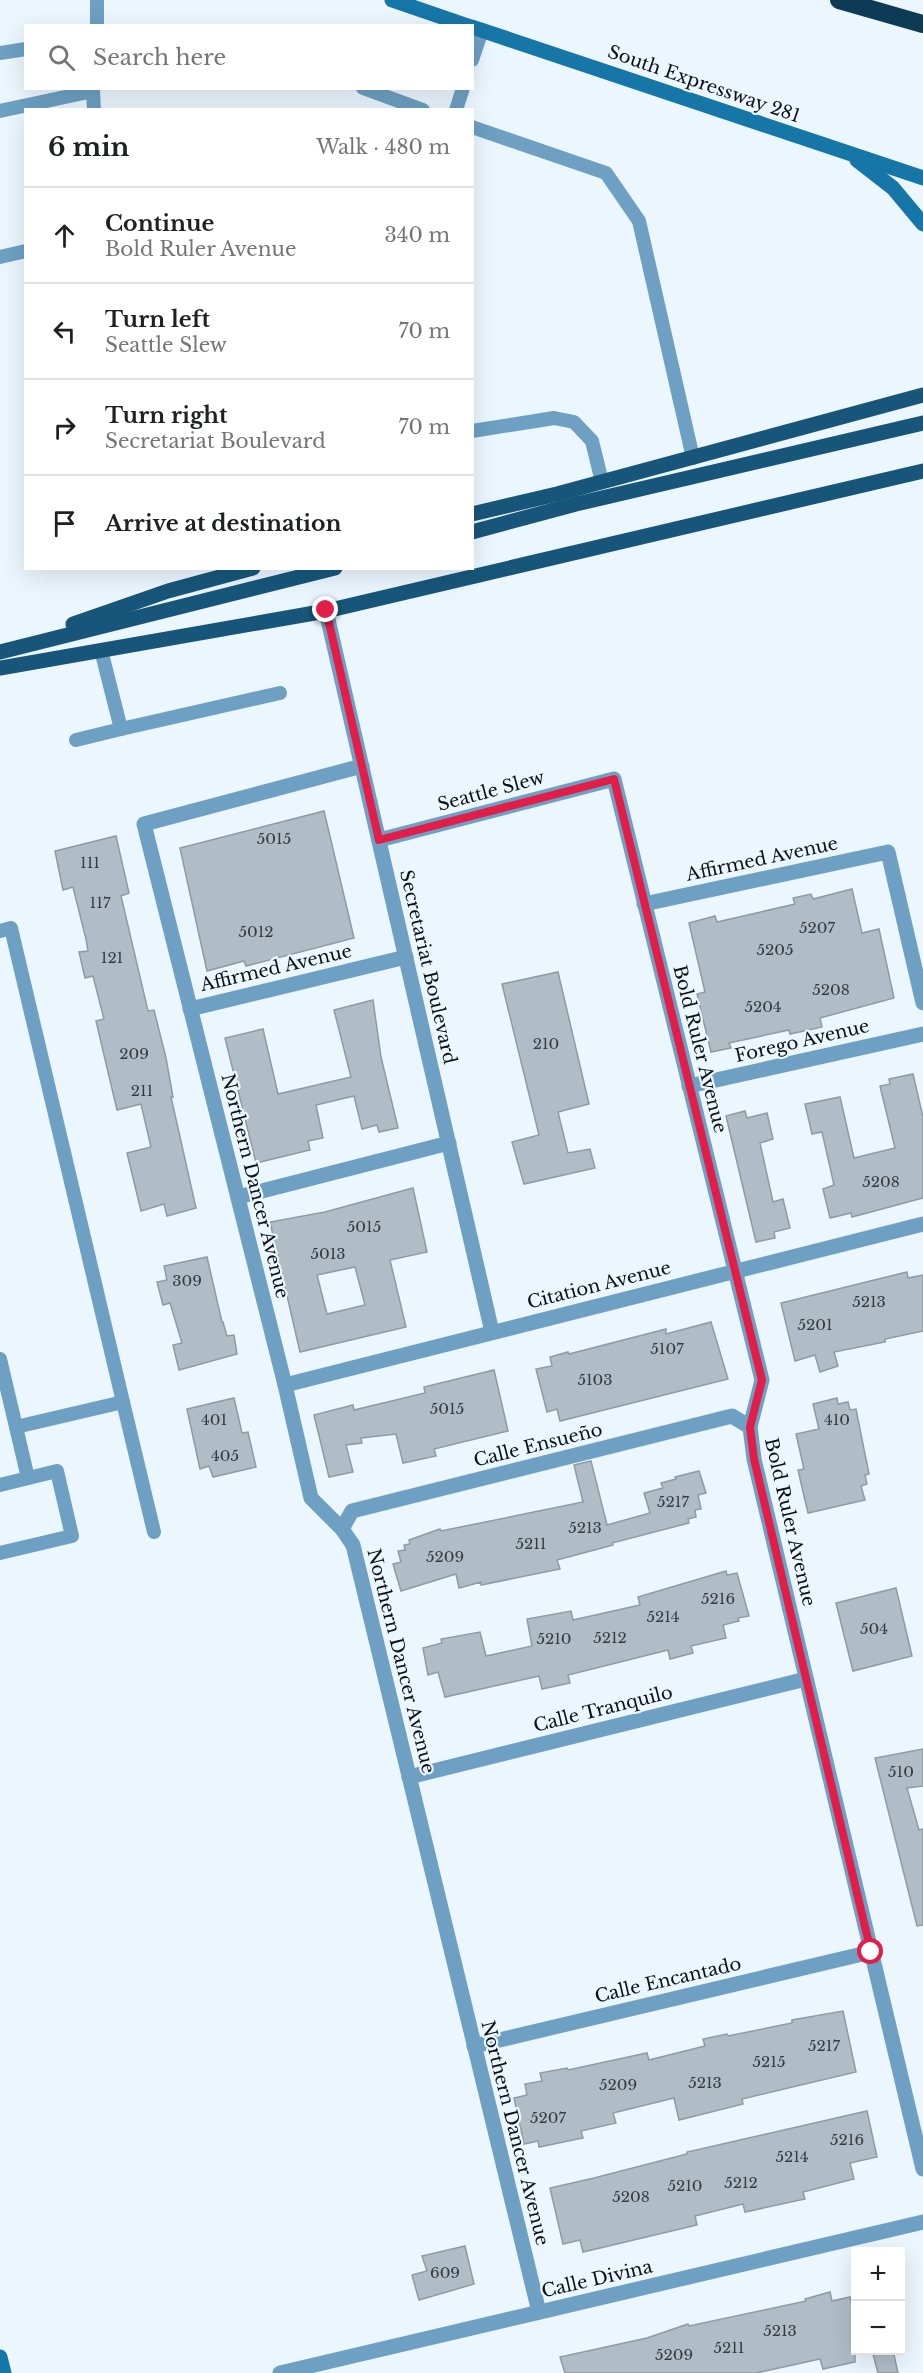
<!DOCTYPE html>
<html lang="en">
<head>
<meta charset="utf-8">
<style>
	:root { --surface:#fff; --page:#f6f6f6; --text:#202124; --muted:#757577; --line:#e0e0e0 }
	body { margin:0; font-family:"Libre Baskerville",serif; background:var(--page); color:var(--text) }
	.controls { position:absolute; right:18px; bottom:18px; display:grid; overflow:hidden; border-radius:0px; box-shadow:0 6px 24px #0002 }
	.controls button { width:54px; height:54px; display:grid; place-items:center; padding:0; border:0; border-bottom:2px solid var(--line); background:var(--surface); color:var(--text); font:30px sans-serif }
	.stop { position:absolute; width:18px; height:18px; margin:-14px; border:4px solid #e11d48; border-radius:50%; background:#fff }
	.stop.end { background:#e11d48; border-color:#fff; box-shadow:0 2px 6px #0008 }
	.list { margin:0; padding:0; list-style:none }
	h2 { display:flex; justify-content:space-between; align-items:center; height:78px; margin:0; padding:0 24px; font-size:26px }
	h2 small { font-size:20px; font-weight:400; color:var(--muted) }
	.list li { display:grid; grid-template-columns:39px 1fr auto; gap:18px; align-items:center; box-sizing:border-box; height:96px; padding:0 24px; border-top:2px solid var(--line) }
	.list b { display:block; font-size:22px; white-space:nowrap }
	.list p { margin:0; font-size:20px; white-space:nowrap; color:var(--muted) }
	.list em { font-size:20px; font-style:normal; color:var(--muted) }
	.icon { flex:none; width:33px; height:33px; fill:none; stroke:currentColor; stroke-width:2; stroke-linecap:round; stroke-linejoin:round }
	.map { position:relative; flex:none; width:923px; height:2373px; overflow:hidden }
	.search { position:absolute; background:var(--surface); box-shadow:0 6px 24px #0002; left:24px; top:24px; width:450px; height:66px; display:flex; align-items:center; gap:15px; box-sizing:border-box; padding:0 21px; border-radius:0px; color:var(--muted); font-size:22px }
	.panel { position:absolute; background:var(--surface); box-shadow:0 6px 24px #0002; left:24px; top:108px; width:450px; height:462px; border-radius:0px }
	.map>svg:first-child { display:block }
	.building { fill:#b0bdc7; stroke:#8e9ba4; stroke-width:1.5; fill-rule:evenodd }
	.lines { fill:none; stroke-linecap:round; stroke-linejoin:round }
	.lane { stroke:#6da0c3; stroke-width:14 }
	.street { stroke:#6da0c3; stroke-width:15 }
	.secondary { stroke:#1776a8; stroke-width:15 }
	.primary { stroke:#17567a; stroke-width:15 }
	.highway { stroke:#0d3b56; stroke-width:18 }
	.route { stroke:#e11d48; stroke-width:8 }
	.labels { text-anchor:middle; stroke-width:4.5; stroke-linejoin:round; paint-order:stroke }
	.number-label { font-size:15px; fill:#353c41 }
	.street-label { font-size:18px; fill:#0c1114; stroke:#ebf6fe }
</style>
</head>
<body>
<div class="map">
<svg width="923" height="2373" viewBox="0 0 923 2373">
	<rect width="100%" height="100%" fill="#ebf6fe"/>
	<!-- building -->
	<g class="building">
		<polygon points="324,811 354,938 246,966 244,961 207,971 180,848"/>
		<polygon points="116,836 129,893 121,896 148,1011 154,1010 166,1058 173,1097 171,1097 196,1208 167,1216 164,1204 141,1211 127,1153 151,1147 141,1104 117,1110 96,1021 104,1019 93,976 85,978 79,952 88,951 86,939 73,887 63,890 55,851"/>
		<polygon points="852,889 862,933 879,929 894,998 820,1018 822,1027 790,1034 789,1030 729,1043 731,1048 711,1052 697,994 705,992 689,923 715,916 717,922 795,904 793,898 811,894 813,899"/>
		<polygon points="558,972 589,1104 558,1112 568,1153 590,1149 595,1168 524,1184 512,1142 539,1135 502,984"/>
		<polygon points="373,1000 381,1057 398,1128 379,1132 377,1125 362,1129 354,1096 316,1105 323,1138 308,1141 310,1150 256,1163 225,1038 263,1029 278,1094 351,1077 334,1010"/>
		<polygon points="913,1074 923,1117 923,1198 852,1217 851,1213 830,1218 823,1189 834,1185 822,1132 812,1134 805,1104 840,1097 854,1158 895,1148 880,1086 890,1084 889,1079"/>
		<polygon points="745,1111 747,1118 767,1113 773,1139 760,1143 773,1202 783,1199 790,1228 774,1232 775,1238 756,1242 726,1116"/>
		<path d="M 413,1188 L 427,1252 L 390,1260 L 406,1327 L 300,1352 L 270,1222 L 325,1212 ZM 355,1267 L 365,1305 L 327,1314 L 317,1275 Z"/>
		<polygon points="207,1257 222,1322 223,1322 227,1336 234,1335 237,1354 179,1370 173,1345 182,1343 170,1303 163,1305 157,1282 167,1280 164,1266"/>
		<polygon points="907,1272 908,1278 923,1275 923,1331 885,1339 885,1342 834,1352 838,1366 820,1372 815,1355 795,1361 781,1303"/>
		<polygon points="711,1322 728,1379 560,1421 557,1409 547,1412 536,1369 552,1366 550,1357 568,1352 569,1354 666,1329 666,1334"/>
		<polygon points="494,1370 508,1431 434,1449 436,1456 403,1463 396,1434 361,1438 362,1443 346,1445 353,1472 329,1477 314,1415 353,1405 354,1410 425,1393 424,1387"/>
		<polygon points="234,1398 242,1433 248,1432 256,1467 213,1477 209,1466 200,1469 187,1409"/>
		<polygon points="837,1398 838,1404 848,1402 850,1410 856,1409 869,1474 865,1475 867,1484 861,1486 865,1500 808,1513 798,1470 804,1469 796,1434 819,1429 813,1404"/>
		<polygon points="591,1461 607,1525 650,1513 644,1493 663,1488 661,1483 676,1479 675,1477 699,1471 706,1493 698,1495 701,1509 695,1510 696,1517 688,1519 689,1523 612,1543 613,1545 557,1560 560,1569 481,1585 481,1582 459,1588 456,1574 401,1591 393,1564 401,1562 398,1551 405,1550 404,1545 410,1544 409,1540 440,1529 441,1531 583,1502 574,1465"/>
		<polygon points="726,1571 727,1575 737,1573 749,1616 738,1618 739,1621 723,1625 726,1638 691,1646 693,1653 670,1659 668,1650 568,1675 570,1683 542,1689 539,1676 445,1697 438,1672 428,1675 423,1648 442,1643 441,1639 480,1632 486,1656 532,1646 527,1619 571,1611 573,1620 640,1605 638,1597"/>
		<polygon points="896,1588 912,1656 853,1671 836,1603"/>
		<polygon points="923,1749 923,1786 907,1788 919,1830 923,1829 923,1925 917,1926 875,1758"/>
		<polygon points="843,2011 856,2072 742,2099 743,2104 679,2120 674,2098 613,2113 616,2123 581,2131 583,2138 539,2147 538,2141 524,2144 514,2098 527,2095 525,2084 542,2081 540,2073 567,2068 568,2070 647,2053 649,2060 705,2046 703,2039 727,2034 728,2036 792,2023 792,2020"/>
		<polygon points="867,2111 877,2157 850,2163 854,2179 803,2192 805,2199 745,2212 743,2204 695,2216 697,2225 583,2252 580,2240 563,2244 550,2188 594,2178 687,2154 687,2152"/>
		<polygon points="465,2246 474,2284 419,2300 412,2275 427,2271 422,2256"/>
		<polygon points="830,2292 832,2301 850,2297 855,2321 855,2362 823,2369 820,2359 756,2373 565,2373 560,2357 647,2338 688,2324 689,2326 806,2301 805,2299"/>
		<polygon points="872,2350 893,2350 898,2373 878,2373"/>
	</g>
	<g class="lines">
		<!-- lane -->
		<g class="lane">
			<polyline points="97,26 97,0"/>
			<polyline points="0,53 26,49"/>
			<polyline points="472,60 482,30"/>
			<polyline points="363,88 423,110"/>
			<polyline points="456,110 463,88"/>
			<polyline points="0,111 93,91 94,110"/>
			<polyline points="472,127 606,173 639,221 693,458"/>
			<polyline points="0,257 26,251"/>
			<polyline points="472,431 554,418 574,422 592,441 602,482"/>
			<polyline points="101,650 121,729 280,693"/>
			<polyline points="76,740 121,729"/>
			<polyline points="0,931 11,928 123,1402"/>
			<polyline points="0,1359 28,1478"/>
			<polyline points="16,1427 123,1402 154,1532"/>
			<polyline points="0,1485 57,1471 72,1536 0,1553"/>
		</g>
		<!-- street -->
		<g class="street">
			<polyline points="326,611 492,1332"/>
			<polyline points="362,766 144,824 285,1385 311,1498 342,1529 353,1545 539,2312"/>
			<polyline points="379,840 614,779 762,1380 750,1427 754,1459 923,2169"/>
			<polyline points="644,904 888,852 923,1003"/>
			<polyline points="190,1009 406,957"/>
			<polyline points="689,1086 923,1034"/>
			<polyline points="238,1197 449,1143"/>
			<polyline points="285,1385 923,1224"/>
			<polyline points="342,1529 352,1511 732,1416 750,1427"/>
			<polyline points="409,1777 806,1679"/>
			<polyline points="474,2046 871,1952"/>
			<polyline points="280,2373 923,2222"/>
		</g>
		<!-- secondary -->
		<g class="secondary">
			<polyline points="392,0 468,26"/>
			<polyline points="472,27 923,178"/>
			<polyline points="857,160 893,188 923,224"/>
			<polyline points="0,2357 4,2373"/>
		</g>
		<!-- primary -->
		<g class="primary">
			<polyline points="472,514 557,494 923,395"/>
			<polyline points="472,532 576,504 923,423"/>
			<polyline points="73,624 168,591 253,568"/>
			<polyline points="0,652 335,568"/>
			<polyline points="0,668 326,611 923,471"/>
		</g>
		<!-- highway -->
		<polyline class="highway" points="839,0 923,24"/>
	</g>
	<g class="lines">
		<!-- route -->
		<polyline class="route" points="326,610 379,840 614,779 762,1380 750,1427 754,1459 871,1952"/>
	</g>
	<g class="labels">
		<!-- number labels -->
		<g class="number-label">
			<text x="274" y="844">5015</text>
			<text x="90" y="868">111</text>
			<text x="100" y="908">117</text>
			<text x="817" y="933">5207</text>
			<text x="256" y="937">5012</text>
			<text x="775" y="955">5205</text>
			<text x="112" y="963">121</text>
			<text x="831" y="995">5208</text>
			<text x="763" y="1012">5204</text>
			<text x="546" y="1049">210</text>
			<text x="134" y="1059">209</text>
			<text x="142" y="1096">211</text>
			<text x="881" y="1187">5208</text>
			<text x="364" y="1232">5015</text>
			<text x="328" y="1259">5013</text>
			<text x="187" y="1286">309</text>
			<text x="869" y="1307">5213</text>
			<text x="815" y="1330">5201</text>
			<text x="667" y="1354">5107</text>
			<text x="595" y="1385">5103</text>
			<text x="447" y="1414">5015</text>
			<text x="214" y="1425">401</text>
			<text x="837" y="1425">410</text>
			<text x="225" y="1461">405</text>
			<text x="673" y="1507">5217</text>
			<text x="585" y="1533">5213</text>
			<text x="531" y="1549">5211</text>
			<text x="445" y="1562">5209</text>
			<text x="718" y="1604">5216</text>
			<text x="663" y="1622">5214</text>
			<text x="874" y="1634">504</text>
			<text x="610" y="1643">5212</text>
			<text x="554" y="1644">5210</text>
			<text x="901" y="1777">510</text>
			<text x="824" y="2051">5217</text>
			<text x="769" y="2067">5215</text>
			<text x="705" y="2088">5213</text>
			<text x="618" y="2090">5209</text>
			<text x="548" y="2123">5207</text>
			<text x="847" y="2145">5216</text>
			<text x="792" y="2162">5214</text>
			<text x="741" y="2188">5212</text>
			<text x="685" y="2191">5210</text>
			<text x="631" y="2202">5208</text>
			<text x="445" y="2278">609</text>
			<text x="780" y="2336">5213</text>
			<text x="729" y="2353">5211</text>
			<text x="674" y="2360">5209</text>
		</g>
		<!-- street labels -->
		<g class="street-label">
			<text transform="translate(704 84) rotate(19)" y="6">South Expressway 281</text>
			<text transform="translate(491 791) rotate(-15)" y="6">Seattle Slew</text>
			<text transform="translate(762 859) rotate(-12)" y="6">Affirmed Avenue</text>
			<text transform="translate(428 967) rotate(77)" y="6">Secretariat Boulevard</text>
			<text transform="translate(276 968) rotate(-13)" y="6">Affirmed Avenue</text>
			<text transform="translate(802 1041) rotate(-13)" y="6">Forego Avenue</text>
			<text transform="translate(700 1049) rotate(76)" y="6">Bold Ruler Avenue</text>
			<text transform="translate(255 1186) rotate(76)" y="6">Northern Dancer Avenue</text>
			<text transform="translate(599 1285) rotate(-14)" y="6">Citation Avenue</text>
			<text transform="translate(538 1445) rotate(-14)" y="6">Calle Ensueño</text>
			<text transform="translate(790 1522) rotate(77)" y="6">Bold Ruler Avenue</text>
			<text transform="translate(401 1661) rotate(76)" y="6">Northern Dancer Avenue</text>
			<text transform="translate(603 1709) rotate(-14)" y="6">Calle Tranquilo</text>
			<text transform="translate(668 1980) rotate(-13)" y="6">Calle Encantado</text>
			<text transform="translate(515 2133) rotate(76)" y="6">Northern Dancer Avenue</text>
			<text transform="translate(597 2279) rotate(-13)" y="6">Calle Divina</text>
		</g>
	</g>
</svg>
<div class="controls">
<button>+</button>
<button>−</button>
</div>
<div class="stop" style="left:871px;top:1952px"></div>
<div class="stop end" style="left:326px;top:610px"></div>
<div class="search"><svg class="icon" aria-label="search" viewBox="0 0 24 24"><circle cx="10" cy="10" r="6"/><path d="M15 15l6 6"/></svg>Search here</div>
<section class="panel">
<h2>6 min<small>Walk · 480 m</small></h2>
<ul class="list">
<li><svg class="icon" aria-label="ahead" viewBox="0 0 24 24"><path d="M12 20V5M6 11l6-6 6 6"/></svg><div><b>Continue</b><p>Bold Ruler Avenue</p></div><em>340 m</em></li>
<li><svg class="icon" aria-label="left" viewBox="0 0 24 24"><path d="M17 20v-9H6M10 6l-5 5 5 5"/></svg><div><b>Turn left</b><p>Seattle Slew</p></div><em>70 m</em></li>
<li><svg class="icon" aria-label="right" viewBox="0 0 24 24"><path d="M7 20v-9h11M14 6l5 5-5 5"/></svg><div><b>Turn right</b><p>Secretariat Boulevard</p></div><em>70 m</em></li>
<li><svg class="icon" aria-label="arrive" viewBox="0 0 24 24"><path d="M6 21V4h12l-3 4 3 4H6"/></svg><div><b>Arrive at destination</b></div></li>
</ul>
</section>
</div>
</body>
</html>
